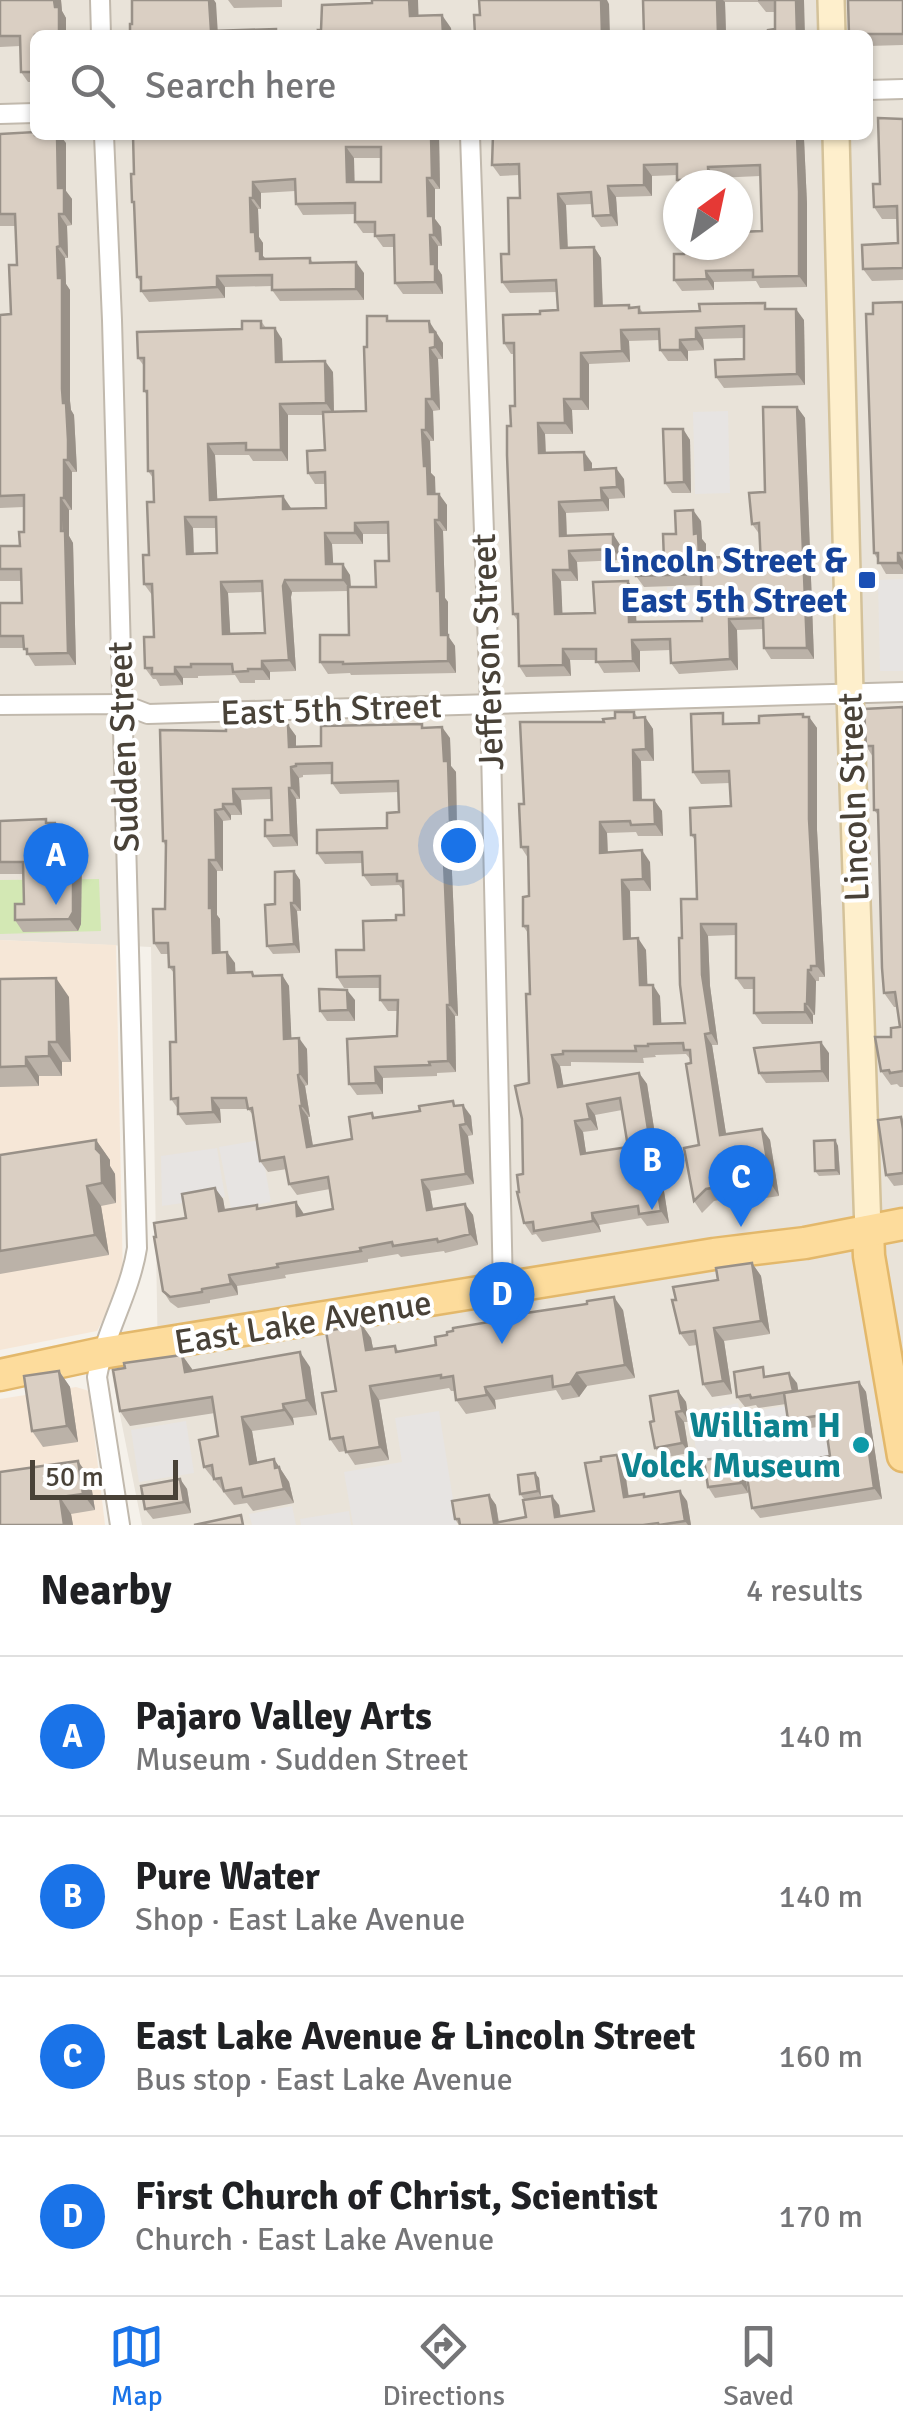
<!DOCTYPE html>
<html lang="en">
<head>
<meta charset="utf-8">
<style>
	:root { --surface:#fff; --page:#f2f2f2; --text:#202124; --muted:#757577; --line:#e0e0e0; --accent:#1a73e8 }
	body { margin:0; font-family:Signika,sans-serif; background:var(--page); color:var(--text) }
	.compass { position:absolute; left:663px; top:170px; width:90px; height:90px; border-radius:50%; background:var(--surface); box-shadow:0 2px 8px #0004; rotate:33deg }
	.scale { position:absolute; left:30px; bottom:25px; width:148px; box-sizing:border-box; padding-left:10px; border:5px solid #494238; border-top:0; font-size:28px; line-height:35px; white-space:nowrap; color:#494238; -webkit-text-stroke:8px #fff; paint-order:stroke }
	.you { position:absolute; left:458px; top:845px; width:35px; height:35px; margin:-25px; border:8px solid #fff; border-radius:50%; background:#1a73e8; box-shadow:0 0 0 15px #1a73e833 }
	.badge { display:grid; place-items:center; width:65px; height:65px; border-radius:50%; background:var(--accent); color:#fff; font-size:32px; font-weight:700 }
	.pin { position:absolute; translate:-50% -82px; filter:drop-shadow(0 2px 5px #0008) }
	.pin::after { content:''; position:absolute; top:52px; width:35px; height:30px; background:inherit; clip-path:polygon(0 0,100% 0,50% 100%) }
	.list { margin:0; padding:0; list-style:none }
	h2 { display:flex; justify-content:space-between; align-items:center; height:130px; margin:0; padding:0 40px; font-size:42px }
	h2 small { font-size:32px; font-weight:400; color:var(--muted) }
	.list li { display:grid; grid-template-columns:65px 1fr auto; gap:30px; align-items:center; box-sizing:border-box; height:160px; padding:0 40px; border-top:2px solid var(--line) }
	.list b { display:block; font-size:38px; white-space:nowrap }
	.list p { margin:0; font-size:32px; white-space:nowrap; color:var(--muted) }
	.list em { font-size:32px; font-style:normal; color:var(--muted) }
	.icon { flex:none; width:55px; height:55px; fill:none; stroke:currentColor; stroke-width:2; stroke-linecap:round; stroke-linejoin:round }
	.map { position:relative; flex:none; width:903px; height:1525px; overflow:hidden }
	.search { position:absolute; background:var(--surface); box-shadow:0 2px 8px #0004; left:30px; right:30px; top:30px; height:110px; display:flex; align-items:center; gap:25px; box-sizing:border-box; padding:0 35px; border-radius:15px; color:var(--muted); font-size:38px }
	.sheet { height:770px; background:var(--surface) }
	nav { display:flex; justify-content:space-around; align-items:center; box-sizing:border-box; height:140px; border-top:2px solid var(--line); background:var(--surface); font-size:28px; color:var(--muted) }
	nav a { display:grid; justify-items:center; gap:5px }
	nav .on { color:var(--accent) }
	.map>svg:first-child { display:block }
	.residential { fill:#e9e3d9; fill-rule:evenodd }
	.commercial { fill:#f6e7d7 }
	.green { fill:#d3e8b4 }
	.parking { fill:#e7e4e2 }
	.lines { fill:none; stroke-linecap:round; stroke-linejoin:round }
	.street-casing { stroke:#c1b9ad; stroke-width:22 }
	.secondary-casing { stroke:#d4c29a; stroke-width:30 }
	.primary-casing { stroke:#e3b86b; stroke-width:35 }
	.street { stroke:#fff; stroke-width:18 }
	.secondary { stroke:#feefcc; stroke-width:25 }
	.primary { stroke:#fddc9c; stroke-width:30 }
	.wall { fill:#bbb2a8; fill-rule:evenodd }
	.shaded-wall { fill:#999188 }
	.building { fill:#dacfc3; stroke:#999188; stroke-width:2.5; fill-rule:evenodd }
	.transit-dot { fill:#1a4fb4; stroke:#fff; stroke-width:4 }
	.culture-dot { fill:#0f9aa8; stroke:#fff; stroke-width:4 }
	.labels { text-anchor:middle; stroke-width:8; stroke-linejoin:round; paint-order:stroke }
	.transit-label { font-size:35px; font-weight:bold; fill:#164399; stroke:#fff; text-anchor:end }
	.street-label { font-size:35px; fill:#494238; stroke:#fff }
	.culture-label { font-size:35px; font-weight:bold; fill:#0d838f; stroke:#fff; text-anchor:end }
</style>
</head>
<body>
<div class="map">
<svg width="903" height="1525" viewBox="0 0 903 1525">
	<rect width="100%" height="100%" fill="#f5f1ea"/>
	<!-- residential -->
	<path class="residential" d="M 0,0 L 903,0 L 903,1525 L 142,1525 L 111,1370 L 158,1364 L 151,947 L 0,940 ZM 35,35 L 868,35 L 868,135 L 35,135 ZM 678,185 L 738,185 L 738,245 L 678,245 Z"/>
	<!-- commercial -->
	<g class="commercial">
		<polygon points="0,940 116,945 123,1281 97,1331 0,1350"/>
		<polygon points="76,1387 89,1391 105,1525 0,1525 0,1399"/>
	</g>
	<!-- green -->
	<polygon class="green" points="99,879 101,931 0,934 0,880"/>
	<!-- parking -->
	<g class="parking">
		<polygon points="728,411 730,493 695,494 693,412"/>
		<polygon points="903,579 903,671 880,671 878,580"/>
		<polygon points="667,587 694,587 696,629 669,629"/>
		<polygon points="260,1140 271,1202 231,1209 219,1147"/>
		<polygon points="217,1148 225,1197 162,1206 161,1156"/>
		<polygon points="738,1403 740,1413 792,1405 831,1425 838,1467 747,1482 711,1471 700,1473 690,1414"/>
		<polygon points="439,1411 457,1525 353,1525 344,1472 402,1462 395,1418"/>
		<polygon points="186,1421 194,1473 139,1482 131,1430"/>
		<polygon points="292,1506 296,1525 252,1525 249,1514"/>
		<polygon points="349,1511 351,1525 301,1525 300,1519"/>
	</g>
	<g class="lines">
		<defs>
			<g id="street">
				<polyline points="100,0 101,35"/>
				<polyline points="868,90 903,89"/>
				<polyline points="0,114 35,113"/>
				<path d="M 104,135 L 112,320 L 137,1248 C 130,1293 105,1332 97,1377 L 120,1525"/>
				<polyline points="470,135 490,703 503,1290"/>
				<polyline points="0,705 122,704 148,714 903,692"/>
			</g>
			<g id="secondary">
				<polyline points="831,0 832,35"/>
				<polyline points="836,135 850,694 868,1231"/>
			</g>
			<g id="primary">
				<polyline points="868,1231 869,1256 903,1456"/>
				<polyline points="0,1375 102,1353 714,1254 805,1243 903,1224"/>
			</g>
		</defs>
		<!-- street casing -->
		<use href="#street" class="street-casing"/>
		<!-- secondary casing -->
		<use href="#secondary" class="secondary-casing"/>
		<!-- primary casing -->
		<use href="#primary" class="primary-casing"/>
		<!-- street -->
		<use href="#street" class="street"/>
		<!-- secondary -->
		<use href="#secondary" class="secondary"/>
		<!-- primary -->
		<use href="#primary" class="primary"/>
	</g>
	<!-- wall -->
	<g class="wall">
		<polygon points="0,0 61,0 62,11 66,18 66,35 35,35 35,82 28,82 21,72 20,46 0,47"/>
		<polygon points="228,0 282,0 282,7 234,8"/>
		<polygon points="643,0 804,0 775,29 775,12 766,12 758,2 725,2 726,35 756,33 758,35 644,35"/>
		<polygon points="903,0 903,45 868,46 868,35 849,34"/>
		<polygon points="903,119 903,280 872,281 863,269 898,243 897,219 882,219 874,207"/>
		<polygon points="0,134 66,143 66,191 72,199 72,225 67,226 68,258 65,258 66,284 70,290 70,401 71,410 74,415 76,451 77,472 72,472 72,510 69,510 69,536 73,543 76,665 35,666 24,648 0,648 0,658 0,603 22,603 22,581 0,581 0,546 20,546 24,532 24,507 0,508 0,315 11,314 17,265 15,226 0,226"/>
		<path d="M 133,135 L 439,135 L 440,189 L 435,189 L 435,219 L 441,227 L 442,246 L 438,246 L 438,269 L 442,275 L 443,294 L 403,294 L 395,283 L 395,247 L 383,247 L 375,236 L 375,233 L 363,233 L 355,222 L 355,214 L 303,215 L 296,204 L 295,191 L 261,193 L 261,209 L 258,209 L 259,237 L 263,243 L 263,256 L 266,259 L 310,258 L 313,263 L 364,273 L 364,300 L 280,301 L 272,290 L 272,286 L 225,287 L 225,298 L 149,302 L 141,291 L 141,283 L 137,277 L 134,205 L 132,202 L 134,174 ZM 354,158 L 381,158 L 381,182 L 354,182 Z"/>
		<polygon points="804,139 807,204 807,287 760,288 756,281 714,282 714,290 682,291 674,280 684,254 692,250 762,231 760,176 716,178 716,185 680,185 677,180 677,175 652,176 652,196 616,197 618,226 601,227 593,216 592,204 566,205 568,248 594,247 601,258 603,306 639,307 643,313 769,309 804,320 805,385 724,388 716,377 744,359 744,338 703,339 704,350 688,351 688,361 668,361 660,350 660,340 629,341 630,362 589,364 589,410 572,410 573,434 545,434 546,453 592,463 592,469 624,479 625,498 609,499 609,511 566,513 567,536 613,534 620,545 621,560 577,562 578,581 561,581 562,614 595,613 628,581 635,592 636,622 702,621 701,585 644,587 636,576 664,560 676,534 701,521 702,539 706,544 706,558 732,566 761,565 760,535 752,524 797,407 805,418 814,659 771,659 764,648 763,629 737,630 738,670 679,674 671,663 671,650 640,651 640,672 604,673 596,660 570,660 571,676 526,677 519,666 518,621 513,614 511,426 515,406 514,354 511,354 504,343 540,314 558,310 557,292 510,293 502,282 509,254 520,198 519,175 500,176 492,165"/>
		<polygon points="903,302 903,574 886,574 874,553"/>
		<path d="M 261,321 L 266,328 L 282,339 L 283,362 L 333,372 L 334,412 L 366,411 L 367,347 L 391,321 L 437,332 L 437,336 L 443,343 L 443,359 L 438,359 L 440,410 L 433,411 L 434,441 L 430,441 L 431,473 L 435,477 L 435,494 L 439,494 L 447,505 L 447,531 L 443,531 L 445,598 L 448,602 L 448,636 L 455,646 L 456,673 L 351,675 L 350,673 L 328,674 L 320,662 L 349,635 L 348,591 L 292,592 L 291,597 L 296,671 L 270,672 L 270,680 L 255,680 L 255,683 L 240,683 L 235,675 L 198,676 L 198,678 L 183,678 L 183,685 L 160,686 L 156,679 L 153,679 L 145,668 L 154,637 L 152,595 L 144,584 L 149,555 L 154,502 L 153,478 L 148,471 L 147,395 L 144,391 L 144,366 L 138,358 L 242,329 ZM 288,415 L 323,415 L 325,450 L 308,473 L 315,484 L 326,484 L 326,508 L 291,509 L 217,500 L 215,455 L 249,455 L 253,461 L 288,461 ZM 193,528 L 216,528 L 217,553 L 194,554 ZM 363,534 L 388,534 L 389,561 L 376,587 L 351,587 L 350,575 L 333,564 L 332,544 L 363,544 ZM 263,592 L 265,633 L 230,634 L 228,593 Z"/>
		<polygon points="683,429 690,440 691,493 672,493 665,483"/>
		<polygon points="903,707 903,1087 900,1087 897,1084 891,1085 881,1071 891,1037 900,1027 897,1007 894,1007 884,993 878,815 874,810 873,757 866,746"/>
		<path d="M 634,712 L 638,718 L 645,717 L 653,729 L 654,761 L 641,761 L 642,800 L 654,800 L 662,811 L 663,836 L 638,836 L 636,832 L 607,833 L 608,852 L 650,862 L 651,891 L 630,891 L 631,939 L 646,950 L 647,985 L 660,996 L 661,1023 L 685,1023 L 682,938 L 697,899 L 695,840 L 691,835 L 731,806 L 730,783 L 701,784 L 693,772 L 730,724 L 759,723 L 803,714 L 804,717 L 809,717 L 817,728 L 817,830 L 825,977 L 819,977 L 819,981 L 816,981 L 815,1015 L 813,1015 L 813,1024 L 762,1024 L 754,1013 L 754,989 L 744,989 L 736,978 L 736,935 L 708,936 L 710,986 L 718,1045 L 712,1045 L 726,1134 L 762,1129 L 770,1140 L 779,1196 L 738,1202 L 734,1197 L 714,1201 L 702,1213 L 694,1201 L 699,1145 L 691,1060 L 686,1054 L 655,1055 L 656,1057 L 643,1058 L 644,1063 L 571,1062 L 571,1066 L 560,1066 L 563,1086 L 639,1073 L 647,1084 L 669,1223 L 647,1226 L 641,1218 L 599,1225 L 601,1232 L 542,1242 L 536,1234 L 532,1235 L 524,1223 L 519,1192 L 523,1174 L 529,1083 L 530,994 L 528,933 L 523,926 L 529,896 L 528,858 L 521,847 L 524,804 L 604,722 ZM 622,1110 L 628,1147 L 586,1153 L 583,1132 L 598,1130 L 595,1115 Z"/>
		<polygon points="288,725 296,736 296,746 321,746 425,728 450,738 451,766 456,772 457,834 456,834 456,849 451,849 458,1016 455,1016 456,1072 437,1073 437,1076 383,1078 383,1094 357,1095 349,1084 397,1036 398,1011 388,1011 380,1000 380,988 344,988 337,977 364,950 404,915 403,890 399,885 371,886 363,875 363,863 325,864 317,853 387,828 399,812 399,792 340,794 332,783 332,774 303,775 303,777 299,778 300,799 296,799 298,846 273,847 265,836 272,820 271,799 241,800 242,815 231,815 231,820 223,821 223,871 217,871 217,915 220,919 220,952 235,963 235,973 252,972 255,976 282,975 289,986 291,1038 307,1049 308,1085 305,1086 310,1117 308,1117 313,1146 352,1139 376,1118 457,1106 471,1116 473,1135 468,1136 474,1184 430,1191 433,1209 465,1204 473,1215 478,1245 445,1253 444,1251 401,1257 398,1254 368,1259 368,1262 285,1275 286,1278 237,1286 238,1295 210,1300 210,1303 178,1308 170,1302 163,1291 186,1218 215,1188 223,1199 225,1210 259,1208 296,1202 304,1214 333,1209 330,1189 297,1195 289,1184 287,1169 268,1172 260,1161 253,1115 248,1109 220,1109 221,1123 186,1125 178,1114 178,1109 171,1099 176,1042 174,973 169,967 169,954 161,954 154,943 165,909 165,845 163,841 226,731"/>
		<polygon points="0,821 48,823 64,835 64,837 73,837 82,849 81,924 78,931 23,932 15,920 24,904 23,874 0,874"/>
		<polygon points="294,871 300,880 301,911 297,911 300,953 273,954 267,946 275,904"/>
		<polygon points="0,979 69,997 71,1062 62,1062 62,1076 39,1076 39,1086 0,1087"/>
		<polygon points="355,1000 355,1021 327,1021 320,1011"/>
		<polygon points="829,1053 829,1082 766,1083 759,1073"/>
		<polygon points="901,1117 903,1119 903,1185 894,1186 886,1175"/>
		<polygon points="96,1140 110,1160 110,1166 115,1174 116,1203 101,1206 109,1255 0,1274 0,1155"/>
		<polygon points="835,1140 838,1146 840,1175 819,1176 815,1171"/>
		<polygon points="752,1263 761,1276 770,1334 724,1341 732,1394 712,1397 703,1384 697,1345 689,1346 680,1333 718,1280"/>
		<polygon points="623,1310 635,1378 587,1386 579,1397 562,1400 556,1390 495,1400 496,1409 466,1414 456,1400 455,1391 451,1391 449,1388 379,1400 389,1460 355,1465 346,1451 339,1452 330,1439 336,1391 362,1325 371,1338 373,1349 395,1346 399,1352 436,1345 447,1335 521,1314"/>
		<polygon points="182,1355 193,1371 310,1367 317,1415 293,1418 294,1425 252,1431 257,1462 274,1459 289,1482 294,1503 253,1511 247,1503 234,1505 204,1467 218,1436 215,1413 130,1426 120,1411 125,1368"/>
		<polygon points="59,1371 70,1387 78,1442 43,1447 32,1431"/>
		<polygon points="769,1376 797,1383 798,1391 859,1382 866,1392 882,1499 760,1518 752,1508 830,1456 825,1426 795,1430 788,1420 786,1404 758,1408 756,1405 745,1407 737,1397"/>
		<polygon points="678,1391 686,1402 689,1422 684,1422 689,1453 662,1458 655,1448 654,1421"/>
		<polygon points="624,1465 629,1497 687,1501 691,1525 459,1525 455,1519 489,1495 496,1505 499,1522 526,1517 559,1505 560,1516 594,1511"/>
		<polygon points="744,1466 748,1493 715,1498 708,1487"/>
		<polygon points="535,1473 539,1478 541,1497 524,1499 520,1494"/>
		<polygon points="90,1478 95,1510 71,1514 73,1525 0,1525"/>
		<polygon points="180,1479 187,1489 191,1513 153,1519 145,1509"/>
	</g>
	<!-- shaded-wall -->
	<g class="shaded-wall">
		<polygon points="54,0 61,0 62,11 66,18 66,35 59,35"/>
		<polygon points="209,0 214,0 216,3 218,35 211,31"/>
		<polygon points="409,0 418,0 419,29 410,16"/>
		<polygon points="601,0 607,0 609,4 610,35 602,35"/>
		<polygon points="717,0 723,0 725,2 726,35 718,35"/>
		<polygon points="796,0 804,0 805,35 797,35"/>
		<polygon points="442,15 451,28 452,35 443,35"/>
		<polygon points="57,135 60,135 66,143 66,191 72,199 72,225 64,214 58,188"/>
		<polygon points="431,135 439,135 440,189 432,178"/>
		<polygon points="797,135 801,135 804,139 807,204 807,287 799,276"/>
		<polygon points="346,147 354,158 355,194 347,182"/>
		<polygon points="644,165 652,176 652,196 644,185"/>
		<polygon points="708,167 716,178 716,185 709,185"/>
		<polygon points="427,178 435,189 435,219 441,227 442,246 434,235 428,216"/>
		<polygon points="253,182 261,193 261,209 253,198"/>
		<polygon points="608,186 616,197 618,226 611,215"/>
		<polygon points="558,194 566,205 568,259 561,248"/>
		<polygon points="250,198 258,209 259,237 263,243 263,256 268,262 268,270 256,251 251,232"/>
		<polygon points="59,214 67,226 68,258 60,246"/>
		<polygon points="430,235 438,246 438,269 442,275 443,294 435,282 431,264"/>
		<polygon points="57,247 65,258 66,284 70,290 70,401 71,410 74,415 77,472 68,460 63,403"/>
		<polygon points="594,247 601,258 603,317 595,306"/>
		<polygon points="356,262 364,273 364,300 356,289"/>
		<polygon points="706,271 714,282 714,290 707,279"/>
		<polygon points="217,276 225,287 225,298 217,287"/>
		<polygon points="796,309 804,320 805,385 797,374"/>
		<polygon points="429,321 443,343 443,359 435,347 430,332"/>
		<polygon points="275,328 282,339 283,374 276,362"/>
		<polygon points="696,328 703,339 704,350 696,339"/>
		<polygon points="621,330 629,341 630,362 622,351"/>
		<polygon points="680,340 688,351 688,361 680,350"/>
		<polygon points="430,348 438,359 440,410 432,399"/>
		<polygon points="581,353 589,364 589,410 581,399"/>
		<polygon points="325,361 333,372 334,415 326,403"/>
		<polygon points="426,399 433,411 434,441 426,430"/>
		<polygon points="564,399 572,410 573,434 565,423"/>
		<polygon points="280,404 288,415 288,461 281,450"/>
		<polygon points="797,407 805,418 814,659 807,648"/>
		<polygon points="538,423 545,434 546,464 539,453"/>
		<polygon points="683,429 690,440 691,493 684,482"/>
		<polygon points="422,430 430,441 431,473 435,477 436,505 428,494 424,466"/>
		<polygon points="208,444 215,455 218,511 210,500"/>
		<polygon points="584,452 592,463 592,481 585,470"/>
		<polygon points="64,460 72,472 72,510 64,498"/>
		<polygon points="616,468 624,479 625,498 617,487"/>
		<polygon points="601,488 609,499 609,511 602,500"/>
		<polygon points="439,494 447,505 447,531 439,520"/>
		<polygon points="283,496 291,508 291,520 283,509"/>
		<polygon points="61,498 69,510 69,536 73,543 76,665 68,653"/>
		<polygon points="559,502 566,513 567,547 560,536"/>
		<polygon points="693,510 701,521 702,539 706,544 706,569 699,558 694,534"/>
		<polygon points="185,517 193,528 194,565 187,554"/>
		<polygon points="435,520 443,531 445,598 448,602 448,636 455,646 456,673 448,661 441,635 437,591"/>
		<polygon points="355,523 363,534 363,544 355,533"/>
		<polygon points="325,533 332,544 334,576 326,564"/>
		<polygon points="613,534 620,545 621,560 613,549"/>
		<polygon points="569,551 577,562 578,581 570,570"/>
		<polygon points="898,553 903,561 903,570 898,563"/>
		<polygon points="343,564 350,575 351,591 343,580"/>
		<polygon points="553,570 561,581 563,625 555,614"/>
		<polygon points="285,580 292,592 291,597 296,671 289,660 283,586"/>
		<polygon points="628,581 635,592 637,633 629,622"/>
		<polygon points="221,582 228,593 231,645 223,634"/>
		<polygon points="729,619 737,630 738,670 730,659"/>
		<polygon points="632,640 640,651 640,672 633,661"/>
		<polygon points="563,649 570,660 571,676 563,665"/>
		<polygon points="262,661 270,672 270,680 262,669"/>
		<polygon points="175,667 183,678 183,685 175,674"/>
		<polygon points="803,714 809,723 809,717 817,728 817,830 825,977 817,966"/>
		<polygon points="645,717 653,729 654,761 646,749"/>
		<polygon points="288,725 296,736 296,758 289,747"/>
		<polygon points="442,727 450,738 451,766 456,772 457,834 450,823 444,761"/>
		<polygon points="633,750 641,761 642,811 634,800"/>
		<polygon points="291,767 299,778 300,799 292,788"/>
		<polygon points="289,788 296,799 298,846 291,835"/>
		<polygon points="233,789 241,800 242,815 234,804"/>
		<polygon points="654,800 662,811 663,836 655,824"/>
		<polygon points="223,804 231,815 231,820 223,809"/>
		<polygon points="215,810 223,821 223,871 216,860"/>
		<polygon points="600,822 607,833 608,864 600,853"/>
		<polygon points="55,823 64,835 67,849 59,837"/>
		<polygon points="448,823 456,834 456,849 448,838"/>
		<polygon points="73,837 82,849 81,924 78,931 69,919"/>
		<polygon points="443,838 451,849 458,1016 450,1005"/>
		<polygon points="642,850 650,862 651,891 643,879"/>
		<polygon points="209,860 217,871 217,915 220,919 221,964 213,953 209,908"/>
		<polygon points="294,871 300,880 301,911 294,903"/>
		<polygon points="622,880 630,891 631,950 624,939"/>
		<polygon points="291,903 297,911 300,953 294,944"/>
		<polygon points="701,924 708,936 710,986 718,1045 711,1033 702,975"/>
		<polygon points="638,938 646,950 648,997 640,985"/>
		<polygon points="227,952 235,963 236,984 228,973"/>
		<polygon points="808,970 816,981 815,1015 807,1004"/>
		<polygon points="282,975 289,986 292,1050 284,1039"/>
		<polygon points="56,978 69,997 71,1062 57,1042"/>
		<polygon points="653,985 660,996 662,1035 654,1024"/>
		<polygon points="347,990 355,1000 355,1021 348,1010"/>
		<polygon points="805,1004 813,1015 813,1024 805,1012"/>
		<polygon points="447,1005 455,1016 456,1072 448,1061"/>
		<polygon points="705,1034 712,1045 728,1146 720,1135"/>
		<polygon points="299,1038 307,1049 308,1085 300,1074"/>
		<polygon points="49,1042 62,1062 62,1076 49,1056"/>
		<polygon points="821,1042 829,1053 829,1082 822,1071"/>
		<polygon points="552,1055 560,1066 566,1099 558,1087"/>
		<polygon points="26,1057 39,1076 39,1086 26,1066"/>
		<polygon points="375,1067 383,1078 383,1094 376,1083"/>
		<polygon points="639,1073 647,1084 669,1223 661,1211"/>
		<polygon points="298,1075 305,1086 310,1117 302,1106"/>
		<polygon points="212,1098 220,1109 221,1123 213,1112"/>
		<polygon points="587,1104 595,1115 598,1130 590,1119"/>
		<polygon points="463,1105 471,1116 473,1135 466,1124"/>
		<polygon points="300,1106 308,1117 315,1158 307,1147"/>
		<polygon points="575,1121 583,1132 588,1166 581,1154"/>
		<polygon points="460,1125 468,1136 474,1184 466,1174"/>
		<polygon points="762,1129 770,1140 779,1196 771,1184"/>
		<polygon points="96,1140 110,1160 110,1166 115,1174 116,1203 102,1183"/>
		<polygon points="835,1140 838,1146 840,1175 836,1170"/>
		<polygon points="422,1180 430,1191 435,1221 427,1210"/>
		<polygon points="87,1186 101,1206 109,1255 95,1235"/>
		<polygon points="215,1188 223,1199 227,1222 219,1211"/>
		<polygon points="296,1202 303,1213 305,1227 297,1216"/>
		<polygon points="465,1204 473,1215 478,1245 470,1234"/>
		<polygon points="592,1213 599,1225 601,1232 593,1221"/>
		<polygon points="752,1263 761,1276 770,1334 761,1321"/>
		<polygon points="229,1275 237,1286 238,1295 231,1284"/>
		<polygon points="614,1297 623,1310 635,1378 625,1365"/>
		<polygon points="362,1325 371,1338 376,1364 366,1350"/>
		<polygon points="714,1328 724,1341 732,1394 723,1381"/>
		<polygon points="300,1352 310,1367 317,1415 307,1400"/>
		<polygon points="182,1355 192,1369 195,1386 185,1372"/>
		<polygon points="59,1371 70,1387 78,1442 67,1426"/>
		<polygon points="577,1373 587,1386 579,1397 570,1384"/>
		<polygon points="789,1373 797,1383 800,1402 793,1391"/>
		<polygon points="859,1382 866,1392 882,1499 874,1488"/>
		<polygon points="370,1386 379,1400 389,1460 380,1447"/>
		<polygon points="485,1387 495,1400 496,1409 487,1395"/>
		<polygon points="678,1391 686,1402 689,1422 682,1411"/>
		<polygon points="283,1404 293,1418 294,1425 284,1410"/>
		<polygon points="676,1412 684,1422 689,1453 682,1443"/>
		<polygon points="242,1417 252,1431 260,1478 250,1464"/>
		<polygon points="617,1455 624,1465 630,1507 624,1497"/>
		<polygon points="737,1455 744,1466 748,1493 741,1483"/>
		<polygon points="274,1459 289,1482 294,1503 284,1489"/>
		<polygon points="78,1461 90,1478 95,1510 83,1494"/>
		<polygon points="535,1473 539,1478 541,1497 538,1491"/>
		<polygon points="180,1479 187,1489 191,1513 184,1502"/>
		<polygon points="680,1491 687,1501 691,1525 688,1525 685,1521"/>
		<polygon points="489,1495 496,1505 499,1525 494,1523"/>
		<polygon points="552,1496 559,1505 562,1525 555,1517"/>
		<polygon points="60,1497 71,1514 73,1525 64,1525"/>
	</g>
	<!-- building -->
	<g class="building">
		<polygon points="0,0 54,0 55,7 59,7 59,35 35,35 35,72 21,72 20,36 0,36"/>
		<polygon points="132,0 209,0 211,31 276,29 276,35 130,35 130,24 132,24"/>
		<polygon points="372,0 409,0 410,16 442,15 443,35 319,35 318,30 321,30 322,5 372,3"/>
		<polygon points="479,0 601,0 602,35 475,35 474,15 480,15"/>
		<polygon points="643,0 717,0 718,35 756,33 756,35 644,35"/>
		<polygon points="758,0 796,0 797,35 768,35 768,30 775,29 775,0"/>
		<polygon points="848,0 903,0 903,34 849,34"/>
		<polygon points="878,118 903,119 903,268 863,269 862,245 898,243 897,206 874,207 873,184 880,184"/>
		<polygon points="35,132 35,135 57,135 58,188 64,188 64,214 59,214 60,246 57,247 58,278 62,278 62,389 63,403 66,403 68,440 68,460 64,460 64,498 61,498 61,531 65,531 68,653 27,654 27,649 24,649 23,636 0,636 0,603 22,603 21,569 0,569 0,546 20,546 19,532 24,532 24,495 0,496 0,315 11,314 9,265 17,265 15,214 0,214 0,134"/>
		<path d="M 133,135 L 431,135 L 432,178 L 427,178 L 428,216 L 433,216 L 434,235 L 430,235 L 431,264 L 435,264 L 435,282 L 395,283 L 394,235 L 375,236 L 375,222 L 355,222 L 355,203 L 296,204 L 295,179 L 253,182 L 253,198 L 250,198 L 251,232 L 255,232 L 256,251 L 260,251 L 260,259 L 310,258 L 310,263 L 356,262 L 356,289 L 272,290 L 272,275 L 217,276 L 217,287 L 141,291 L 141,277 L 137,277 L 134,202 L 132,202 L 131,174 L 134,174 ZM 346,147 L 381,147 L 381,182 L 347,182 Z"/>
		<polygon points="493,135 797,135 799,192 799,276 753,277 753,270 706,271 707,279 674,280 674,254 684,254 684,250 692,250 692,245 738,245 738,232 762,231 760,165 708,167 709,185 685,185 685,180 677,180 677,164 644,165 644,185 608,186 611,215 593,216 591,192 558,194 561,248 594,247 595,306 629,305 629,308 639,307 639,313 700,311 699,304 765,303 765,309 796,309 797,374 716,377 715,360 744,359 744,326 696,328 696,339 680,340 680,350 660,350 659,329 621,330 622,351 581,353 581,399 564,399 565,423 538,423 539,453 584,452 585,470 616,468 617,487 601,488 602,500 559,502 560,536 613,534 613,549 569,551 570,570 553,570 555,614 595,613 593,582 628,581 629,622 702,621 701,574 636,576 636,560 664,560 663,534 676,534 675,511 693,510 694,534 698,533 699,558 726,557 726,566 761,565 759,523 752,524 749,493 765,492 763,407 797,407 807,648 764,648 763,618 729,619 730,659 671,663 670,639 632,640 633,661 596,662 596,649 563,649 563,665 519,666 518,614 513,614 507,455 507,426 511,426 510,406 515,406 514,343 504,343 503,315 540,314 540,311 558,310 556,280 502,282 501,254 509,254 508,198 520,198 519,164 492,165"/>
		<polygon points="903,302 903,553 898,553 898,563 878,563 878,553 874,553 866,314 873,314 873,303"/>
		<path d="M 367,316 L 387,316 L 387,321 L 429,321 L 430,332 L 435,332 L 435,347 L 430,348 L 432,399 L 426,399 L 426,430 L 422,430 L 424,466 L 427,466 L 428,494 L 439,494 L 439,520 L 435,520 L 437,591 L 440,591 L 441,635 L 448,635 L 448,661 L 343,664 L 343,662 L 320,662 L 320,635 L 349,635 L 348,587 L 376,587 L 375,561 L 389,561 L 388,522 L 355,523 L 355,533 L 325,533 L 326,564 L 343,564 L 343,580 L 285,580 L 283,586 L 289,660 L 262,661 L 262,669 L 248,669 L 248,671 L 233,672 L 232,664 L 191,664 L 191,667 L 175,667 L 175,674 L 152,674 L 152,668 L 145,668 L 144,637 L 154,637 L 152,584 L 144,584 L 143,555 L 149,555 L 147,502 L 154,502 L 153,471 L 148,471 L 147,391 L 144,391 L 144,358 L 138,358 L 137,332 L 242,329 L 242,321 L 261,321 L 261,328 L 275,328 L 276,362 L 325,361 L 326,403 L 280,404 L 281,450 L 246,450 L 246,443 L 208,444 L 210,500 L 283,496 L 283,509 L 326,508 L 325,472 L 308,473 L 307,451 L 325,450 L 323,412 L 366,411 L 364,347 L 367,347 ZM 185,517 L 216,517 L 217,553 L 187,554 ZM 262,581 L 265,633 L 223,634 L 221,582 Z"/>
		<polygon points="663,429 683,429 684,482 665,483"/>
		<polygon points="903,707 903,1071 890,1073 889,1070 881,1071 875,1037 891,1037 891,1028 900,1027 895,992 884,993 882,968 878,810 874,810 873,746 866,746 864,709"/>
		<path d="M 615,712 L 634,712 L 634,718 L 645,717 L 646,749 L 633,750 L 634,800 L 654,800 L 655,824 L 631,825 L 630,821 L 600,822 L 600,853 L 642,850 L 643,879 L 622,880 L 624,939 L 638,938 L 640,985 L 653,985 L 654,1024 L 685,1023 L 680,985 L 679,938 L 682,938 L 681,899 L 697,899 L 695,835 L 691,835 L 690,808 L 731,806 L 729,771 L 693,772 L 691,714 L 723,713 L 723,724 L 759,723 L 759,716 L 803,714 L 803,717 L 809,717 L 809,819 L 817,966 L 811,966 L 811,970 L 808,970 L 807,1004 L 805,1004 L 805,1012 L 754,1013 L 754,978 L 736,978 L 736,924 L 701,924 L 702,975 L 711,1033 L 705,1034 L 720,1135 L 762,1129 L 771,1184 L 730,1191 L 729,1185 L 706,1189 L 694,1201 L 684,1148 L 699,1145 L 686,1064 L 691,1063 L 690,1050 L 684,1050 L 683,1043 L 648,1044 L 648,1046 L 635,1046 L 636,1051 L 563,1051 L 563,1054 L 552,1055 L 558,1087 L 639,1073 L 661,1211 L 639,1214 L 638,1206 L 592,1213 L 593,1221 L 534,1231 L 533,1222 L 524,1223 L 517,1192 L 519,1192 L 517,1175 L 523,1174 L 522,1119 L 515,1086 L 529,1083 L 526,994 L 530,994 L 528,926 L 523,926 L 523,897 L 529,896 L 528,847 L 521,847 L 519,804 L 524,804 L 520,722 L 604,722 L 603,719 L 615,718 ZM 620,1098 L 628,1147 L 581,1154 L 575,1121 L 590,1119 L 587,1104 Z"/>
		<polygon points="277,723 288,725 289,747 321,746 321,726 422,724 422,728 442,727 444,761 448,761 450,823 448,823 448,838 443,838 450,1005 447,1005 448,1061 429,1062 430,1065 375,1067 376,1083 349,1084 347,1039 397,1036 398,1000 380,1000 380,976 337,977 336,950 364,950 363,921 396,920 396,915 404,915 403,881 397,881 397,874 363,875 362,852 317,853 317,830 387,828 387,813 399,812 398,781 332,783 332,763 296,764 296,766 291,767 292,788 289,788 291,835 265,836 265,820 272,820 271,788 233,789 234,804 223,804 223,809 215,810 216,860 209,860 209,908 212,908 213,953 227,952 228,973 252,972 253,976 282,975 284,1039 299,1038 300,1074 298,1075 302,1106 300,1106 307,1147 352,1139 349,1117 372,1113 373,1118 420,1111 419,1106 453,1101 454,1106 463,1105 466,1124 460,1125 466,1174 422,1180 427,1210 465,1204 470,1234 438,1242 437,1239 393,1246 392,1242 360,1248 361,1251 277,1264 278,1267 229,1275 231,1284 202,1289 202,1292 170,1297 163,1291 154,1237 156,1237 154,1223 186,1218 182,1194 215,1188 219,1211 257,1205 257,1209 296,1202 297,1216 333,1209 328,1177 289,1184 284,1157 260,1161 252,1108 248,1109 246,1098 212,1098 213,1112 178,1114 178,1098 171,1099 170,1042 176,1042 174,967 169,967 168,943 154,943 153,909 165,909 166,841 163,841 160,730 226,731 226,725"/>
		<polygon points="46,819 46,823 55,823 59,837 73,837 73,912 69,919 15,920 15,904 24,904 23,862 0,862 0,821"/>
		<polygon points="294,871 294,903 291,903 294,944 267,946 265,905 275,904 275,872"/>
		<polygon points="56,978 57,1042 49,1042 49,1056 26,1057 26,1066 0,1067 0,979"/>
		<polygon points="319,989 347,990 348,1010 320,1011"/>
		<polygon points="821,1042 822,1071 759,1073 754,1048"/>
		<polygon points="901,1117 903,1129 903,1173 886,1175 878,1120"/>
		<polygon points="96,1140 96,1149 101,1154 102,1183 87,1186 95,1235 0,1251 0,1155"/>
		<polygon points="835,1140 836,1170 815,1171 814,1141"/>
		<polygon points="752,1263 761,1321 714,1328 723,1381 703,1384 695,1331 680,1333 672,1300 676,1300 673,1287 718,1280 716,1268"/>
		<polygon points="614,1297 625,1365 577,1373 570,1384 553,1387 552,1376 485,1387 487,1395 456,1400 453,1376 441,1378 441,1375 370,1386 380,1447 346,1452 343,1437 330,1439 322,1393 336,1391 326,1331 362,1325 366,1350 395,1346 396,1352 436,1345 435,1337 447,1335 447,1332 453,1331 453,1328 495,1321 494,1314 518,1310 519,1314 587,1304 587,1301"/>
		<polygon points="300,1352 307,1400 283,1404 284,1410 242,1417 250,1464 274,1459 275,1468 279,1467 284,1489 243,1497 241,1488 224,1491 221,1478 214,1479 212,1465 204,1467 199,1440 218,1436 212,1397 120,1411 113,1370 125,1368 124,1363 182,1355 185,1372"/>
		<polygon points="763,1367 764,1377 789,1373 793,1391 751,1398 750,1395 737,1397 734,1372"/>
		<polygon points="59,1371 67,1426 32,1431 24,1376"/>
		<polygon points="859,1382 874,1488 752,1508 746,1471 830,1456 824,1415 788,1420 784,1393"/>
		<polygon points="678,1391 682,1411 676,1412 682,1443 655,1448 650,1422 654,1421 650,1396"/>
		<polygon points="617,1455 624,1497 644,1494 644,1497 680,1491 685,1521 659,1525 658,1523 643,1525 460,1525 459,1519 455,1519 452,1501 489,1495 494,1523 526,1517 523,1500 552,1496 555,1517 594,1511 585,1463 601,1461 601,1457"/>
		<polygon points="737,1455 741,1483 708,1487 704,1460"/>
		<polygon points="78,1461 83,1494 60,1497 64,1525 0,1525 0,1472"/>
		<polygon points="535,1473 538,1491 520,1494 518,1475"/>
		<polygon points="180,1479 184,1502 145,1509 141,1486"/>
		<polygon points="241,1515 243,1525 194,1525"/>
	</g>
	<!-- markers -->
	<rect class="transit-dot" x="857" y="570" width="20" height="20" rx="5"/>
	<circle class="culture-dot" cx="861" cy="1445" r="10"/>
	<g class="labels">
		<!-- transit labels -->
		<g class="transit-label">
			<text x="847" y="572">Lincoln Street &amp;<tspan x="847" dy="40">East 5th Street</tspan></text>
		</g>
		<!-- street labels -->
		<g class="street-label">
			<text transform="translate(487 652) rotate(-92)" y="12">Jefferson Street</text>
			<text transform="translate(331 709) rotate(-2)" y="12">East 5th Street</text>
			<text transform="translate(123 747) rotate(-92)" y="12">Sudden Street</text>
			<text transform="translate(853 797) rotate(-92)" y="12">Lincoln Street</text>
			<text transform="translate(303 1322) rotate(-9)" y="12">East Lake Avenue</text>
		</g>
		<!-- culture labels -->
		<g class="culture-label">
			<text x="841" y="1437">William H<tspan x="841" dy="40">Volck Museum</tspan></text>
		</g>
	</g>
</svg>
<svg class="compass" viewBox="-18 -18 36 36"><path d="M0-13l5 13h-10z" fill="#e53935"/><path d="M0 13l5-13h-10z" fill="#757577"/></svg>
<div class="scale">50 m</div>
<div class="you"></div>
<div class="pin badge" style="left:56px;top:905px">A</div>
<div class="pin badge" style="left:652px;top:1210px">B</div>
<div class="pin badge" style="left:741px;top:1227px">C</div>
<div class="pin badge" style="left:502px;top:1344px">D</div>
<div class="search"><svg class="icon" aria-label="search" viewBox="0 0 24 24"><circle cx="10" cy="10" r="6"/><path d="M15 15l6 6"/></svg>Search here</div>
</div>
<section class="sheet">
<h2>Nearby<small>4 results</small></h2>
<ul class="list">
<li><span class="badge">A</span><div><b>Pajaro Valley Arts</b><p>Museum · Sudden Street</p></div><em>140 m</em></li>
<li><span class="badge">B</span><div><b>Pure Water</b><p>Shop · East Lake Avenue</p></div><em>140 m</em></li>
<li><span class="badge">C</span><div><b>East Lake Avenue &amp; Lincoln Street</b><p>Bus stop · East Lake Avenue</p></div><em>160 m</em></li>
<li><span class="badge">D</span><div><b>First Church of Christ, Scientist</b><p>Church · East Lake Avenue</p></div><em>170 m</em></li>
</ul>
</section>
<nav>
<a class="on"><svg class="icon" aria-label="map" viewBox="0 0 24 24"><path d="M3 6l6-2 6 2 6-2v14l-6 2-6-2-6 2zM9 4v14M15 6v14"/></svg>Map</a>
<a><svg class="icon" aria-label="directions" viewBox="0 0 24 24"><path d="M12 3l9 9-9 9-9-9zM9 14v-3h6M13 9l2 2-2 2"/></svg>Directions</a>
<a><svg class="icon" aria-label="saved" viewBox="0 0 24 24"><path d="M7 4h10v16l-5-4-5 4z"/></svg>Saved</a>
</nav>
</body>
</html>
